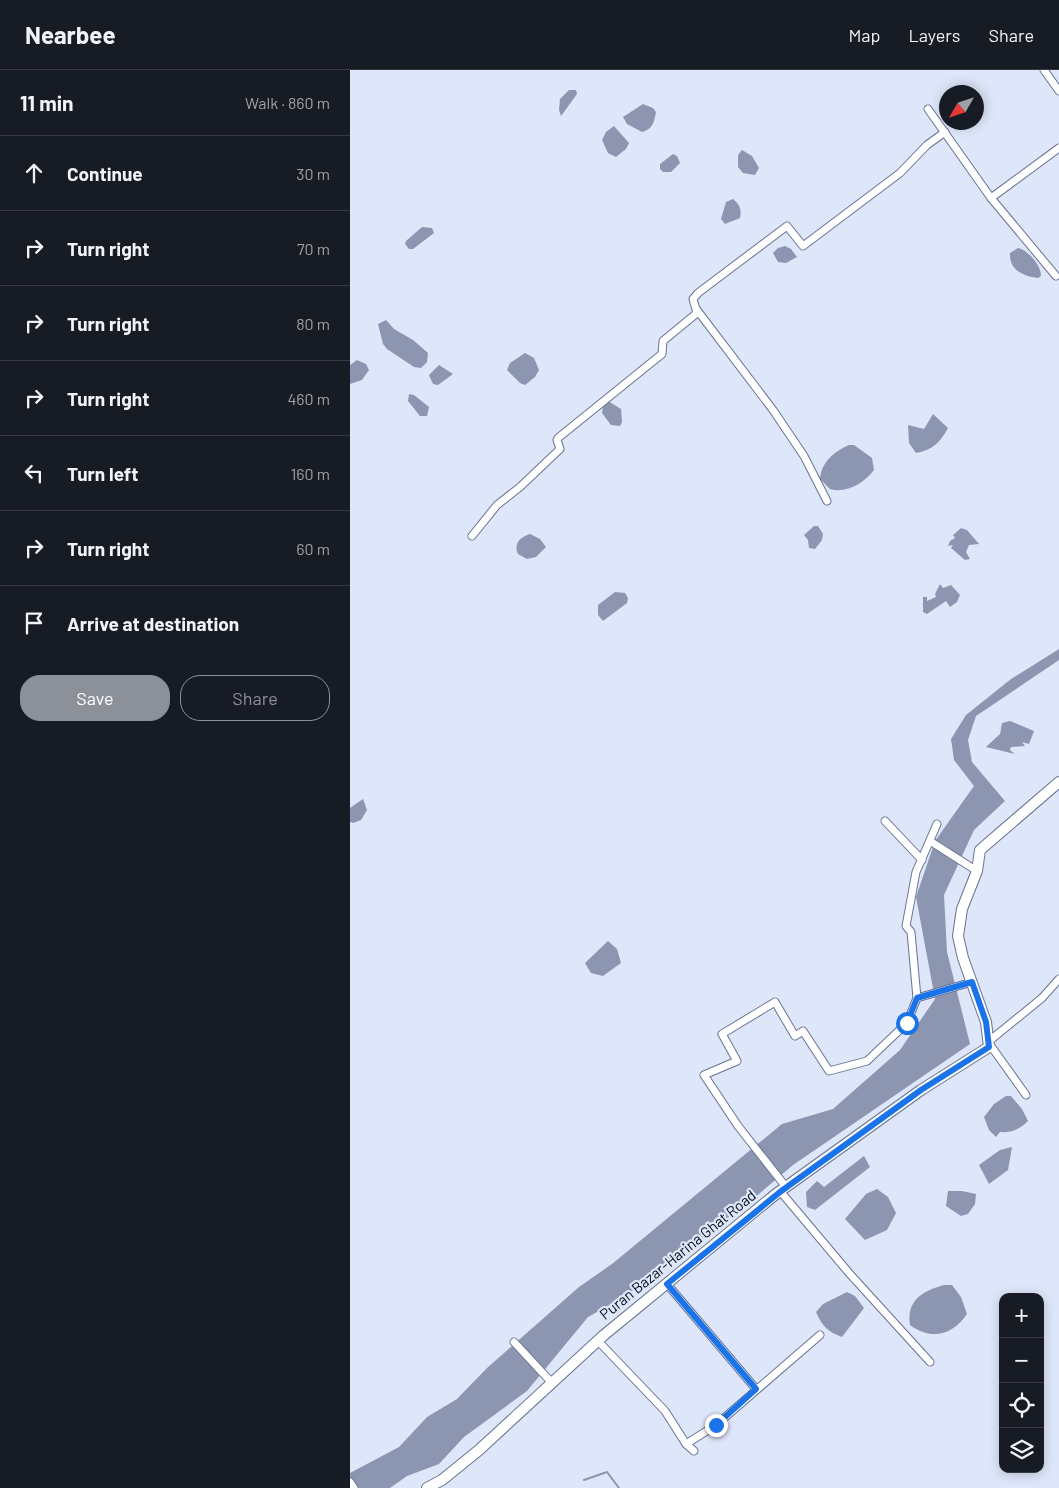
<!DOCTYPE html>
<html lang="en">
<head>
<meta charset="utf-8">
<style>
	:root { --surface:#171b24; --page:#20242c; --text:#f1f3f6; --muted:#9ea1a6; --line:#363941; --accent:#8c9099 }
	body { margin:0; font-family:Barlow,sans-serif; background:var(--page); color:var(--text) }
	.controls { position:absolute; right:15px; bottom:15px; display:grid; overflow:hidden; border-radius:10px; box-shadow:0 2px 12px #0003 }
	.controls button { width:45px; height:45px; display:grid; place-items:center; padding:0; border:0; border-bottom:1px solid var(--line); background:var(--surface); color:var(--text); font:25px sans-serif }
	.compass { position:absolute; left:589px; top:15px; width:45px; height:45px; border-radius:50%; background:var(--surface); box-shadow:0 2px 12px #0003; rotate:231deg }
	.stop { position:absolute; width:15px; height:15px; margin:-11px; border:4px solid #1a73e8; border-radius:50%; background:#fff }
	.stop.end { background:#1a73e8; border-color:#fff; box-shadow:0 1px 5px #0008 }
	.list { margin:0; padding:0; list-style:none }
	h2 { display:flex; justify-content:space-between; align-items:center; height:65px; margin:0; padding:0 20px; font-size:21px }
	h2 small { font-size:16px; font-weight:400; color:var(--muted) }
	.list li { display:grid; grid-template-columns:32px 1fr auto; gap:15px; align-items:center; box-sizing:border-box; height:75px; padding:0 20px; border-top:1px solid var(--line) }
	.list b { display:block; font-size:19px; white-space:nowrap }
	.list em { font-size:16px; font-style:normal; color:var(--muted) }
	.actions { display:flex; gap:10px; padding:15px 20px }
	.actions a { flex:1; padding:11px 0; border:1px solid var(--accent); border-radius:20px; text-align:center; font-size:18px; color:var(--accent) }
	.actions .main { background:var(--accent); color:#fff }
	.icon { flex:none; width:28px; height:28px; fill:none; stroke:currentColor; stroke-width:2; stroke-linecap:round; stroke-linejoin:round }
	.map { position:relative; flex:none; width:709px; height:1418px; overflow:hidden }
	header { display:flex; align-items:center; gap:30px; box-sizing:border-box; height:70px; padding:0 25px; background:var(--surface); border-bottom:1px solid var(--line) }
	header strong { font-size:24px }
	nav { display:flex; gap:28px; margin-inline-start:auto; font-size:18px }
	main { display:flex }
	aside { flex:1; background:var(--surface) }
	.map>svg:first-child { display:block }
	.water { fill:#8c96b0 }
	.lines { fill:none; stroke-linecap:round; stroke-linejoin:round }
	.stream { stroke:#8c96b0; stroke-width:2 }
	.minor-casing { stroke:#687391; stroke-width:9 }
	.secondary-casing { stroke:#687391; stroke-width:12 }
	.minor { stroke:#fff; stroke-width:7 }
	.secondary { stroke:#fff; stroke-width:10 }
	.route { stroke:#1a73e8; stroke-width:6 }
	.labels { text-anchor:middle; stroke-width:4.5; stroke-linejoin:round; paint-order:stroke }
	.street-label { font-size:15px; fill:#090d18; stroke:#dee6fa }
</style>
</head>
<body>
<header>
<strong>Nearbee</strong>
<nav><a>Map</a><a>Layers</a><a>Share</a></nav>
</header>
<main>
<aside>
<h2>11 min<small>Walk · 860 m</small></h2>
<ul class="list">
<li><svg class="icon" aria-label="ahead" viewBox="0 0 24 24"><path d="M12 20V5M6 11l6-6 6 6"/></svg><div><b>Continue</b></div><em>30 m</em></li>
<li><svg class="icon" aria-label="right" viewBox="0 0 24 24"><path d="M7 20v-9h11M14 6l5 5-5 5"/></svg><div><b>Turn right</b></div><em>70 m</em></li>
<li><svg class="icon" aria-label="right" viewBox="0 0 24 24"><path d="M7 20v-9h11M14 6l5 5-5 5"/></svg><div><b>Turn right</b></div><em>80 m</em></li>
<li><svg class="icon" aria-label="right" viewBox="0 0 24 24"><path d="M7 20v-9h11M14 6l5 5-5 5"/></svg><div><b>Turn right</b></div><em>460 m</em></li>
<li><svg class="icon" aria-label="left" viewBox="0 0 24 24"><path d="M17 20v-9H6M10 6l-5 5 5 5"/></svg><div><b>Turn left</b></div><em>160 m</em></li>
<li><svg class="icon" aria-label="right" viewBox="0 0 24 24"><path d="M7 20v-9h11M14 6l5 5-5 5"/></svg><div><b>Turn right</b></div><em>60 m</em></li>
<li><svg class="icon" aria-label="arrive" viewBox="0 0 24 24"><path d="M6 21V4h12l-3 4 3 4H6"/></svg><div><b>Arrive at destination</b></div></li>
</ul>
<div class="actions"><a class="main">Save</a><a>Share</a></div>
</aside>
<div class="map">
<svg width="709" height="1418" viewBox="0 0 709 1418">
	<rect width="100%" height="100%" fill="#dee6fa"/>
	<!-- water -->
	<g class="water">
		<polygon points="219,20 226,20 227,24 211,46 209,40 210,29"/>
		<path d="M 293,34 L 303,38 L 306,42 C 304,52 303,59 292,62 L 277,54 L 273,47 Z"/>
		<polygon points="264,56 279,73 276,79 266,87 258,83 252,70 256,62"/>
		<polygon points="392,80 402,86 409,98 405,105 393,103 388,97 388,85"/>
		<polygon points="323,84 327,86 330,93 321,102 313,102 310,99 310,94"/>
		<path d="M 383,129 C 389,134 392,139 390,148 L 375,154 L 371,149 L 376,132 Z"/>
		<polygon points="72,157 82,158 84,163 63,179 59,179 55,174 56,171"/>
		<polygon points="435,176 441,179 447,187 436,193 428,192 423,183 428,178"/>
		<path d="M 668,178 C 678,180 691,195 691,206 L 688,208 C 673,206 659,200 660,183 Z"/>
		<polygon points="36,250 44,259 63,270 78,283 77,292 71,298 64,297 37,279 33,274 28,254"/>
		<polygon points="175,283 184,288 189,300 185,307 175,315 170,313 157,300 160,293"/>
		<polygon points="7,290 16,294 19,300 12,310 0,314 0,295"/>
		<polygon points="89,295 103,304 88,315 83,314 79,305"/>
		<polygon points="59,324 64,325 79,337 77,346 70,346 58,331"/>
		<polygon points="258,331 271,339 272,352 270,356 261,355 252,343 253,336"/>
		<path d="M 583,344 L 598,358 C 590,373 582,380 566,383 L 559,373 L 558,355 L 574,359 Z"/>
		<path d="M 499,375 L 504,375 L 522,388 L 524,400 C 514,413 496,424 480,419 L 470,409 C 471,392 485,381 499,375 Z"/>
		<polygon points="464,456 468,456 473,464 472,470 465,479 459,478 458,470 454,465"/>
		<polygon points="611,458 617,460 629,474 619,475 616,482 620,489 615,490 601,478 603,475 598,476 600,471 605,468 603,465"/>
		<path d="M 180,464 L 190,469 L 196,477 L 186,487 L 177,489 L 168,484 C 163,473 171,467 180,464 Z"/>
		<polygon points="590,514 593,518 601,515 610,525 607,532 600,537 596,531 577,544 573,542 573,527 577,527 577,531 586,527 585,524"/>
		<polygon points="265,522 275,523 278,528 277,533 253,551 248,545 248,535"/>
		<polygon points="709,579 709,590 626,646 618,670 622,692 655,731 624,760 594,825 597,882 620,974 443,1095 403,1129 274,1227 238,1247 177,1321 114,1367 89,1394 57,1406 40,1418 0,1418 0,1403 49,1377 77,1347 107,1329 137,1298 229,1217 262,1194 432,1054 483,1039 550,980 585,929 566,827 585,771 624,716 604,690 601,669 616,645 661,609"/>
		<polygon points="660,651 684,661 679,674 672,672 675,676 661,677 660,680 665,684 636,677 650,664 652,653"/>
		<polygon points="13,729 17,740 11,750 3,753 0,752 0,738"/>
		<polygon points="258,871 267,879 271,893 253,906 241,903 235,893"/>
		<path d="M 656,1026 L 661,1026 L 672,1039 L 678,1051 C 670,1059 662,1063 650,1062 L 646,1067 L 639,1060 L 634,1047 L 644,1034 Z"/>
		<polygon points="662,1077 658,1100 639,1114 629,1095 650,1080"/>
		<polygon points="514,1086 520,1097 465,1140 457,1137 456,1122 467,1111 474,1117"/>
		<polygon points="527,1119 538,1127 546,1143 537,1160 515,1170 495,1149 516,1124"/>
		<polygon points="598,1121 612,1121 626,1124 625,1134 618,1144 611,1146 596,1136"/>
		<path d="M 594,1215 L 602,1215 L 611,1227 L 617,1244 C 603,1265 581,1271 560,1255 C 556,1231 572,1221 594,1215 Z"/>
		<path d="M 497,1222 L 505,1226 L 514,1238 L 492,1267 C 478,1262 472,1256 466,1242 L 473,1234 Z"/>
	</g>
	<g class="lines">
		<!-- stream -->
		<polyline class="stream" points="234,1410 257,1402 269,1418"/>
		<defs>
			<g id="minor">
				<polyline points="694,0 709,21"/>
				<polyline points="578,39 641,128 706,206"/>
				<polyline points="641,128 709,78"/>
				<polyline points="347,240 423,340 454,386 477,431"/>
				<polyline points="122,466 147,435 170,417 210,379 207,370 208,368 312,284 313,271 347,243 343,229 348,223 437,156 453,176 550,103 577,75 595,62"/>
				<polyline points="535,751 572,790"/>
				<polyline points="580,771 627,801"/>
				<polyline points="567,928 622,912"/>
				<polyline points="676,1025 638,972 692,928 709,909"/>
				<polyline points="436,1117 388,1056 354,1005 387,991 372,964 425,932 445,966 453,961 479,1001 517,991 557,953 567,928 561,862 556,856 566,802 587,754"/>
				<polyline points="430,1121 499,1203 580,1292"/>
				<polyline points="317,1214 406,1319"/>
				<polyline points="248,1271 315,1341 336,1374 344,1381"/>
				<polyline points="164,1272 202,1313"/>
				<polyline points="336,1374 366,1355 470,1265"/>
				<polyline points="0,1412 4,1418"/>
			</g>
			<polyline id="secondary" points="77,1418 92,1410 129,1380 254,1265 426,1124 571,1020 639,977 636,952 613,888 608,866 612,839 627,801 630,780 709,712"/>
		</defs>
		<!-- minor casing -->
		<use href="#minor" class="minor-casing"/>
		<!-- secondary casing -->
		<use href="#secondary" class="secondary-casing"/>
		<!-- minor -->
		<use href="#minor" class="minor"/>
		<!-- secondary -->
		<use href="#secondary" class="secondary"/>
	</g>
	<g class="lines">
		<!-- route -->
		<polyline class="route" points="366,1355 406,1319 317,1214 430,1122 571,1020 639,977 636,952 622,912 567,928 557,953"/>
	</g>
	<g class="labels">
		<!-- street labels -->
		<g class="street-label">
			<text transform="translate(328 1185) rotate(-39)" y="5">Puran Bazar-Harina Ghat Road</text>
		</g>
	</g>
</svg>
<div class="controls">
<button>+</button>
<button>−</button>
<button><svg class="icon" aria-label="locate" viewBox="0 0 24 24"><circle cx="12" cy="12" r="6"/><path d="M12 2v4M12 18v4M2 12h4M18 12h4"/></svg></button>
<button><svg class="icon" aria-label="layers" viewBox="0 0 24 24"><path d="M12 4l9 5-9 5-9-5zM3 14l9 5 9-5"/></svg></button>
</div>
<svg class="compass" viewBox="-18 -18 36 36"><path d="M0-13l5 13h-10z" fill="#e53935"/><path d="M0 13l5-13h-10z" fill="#9ea1a6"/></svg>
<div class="stop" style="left:557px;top:953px"></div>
<div class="stop end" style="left:366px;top:1355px"></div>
</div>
</main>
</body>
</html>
